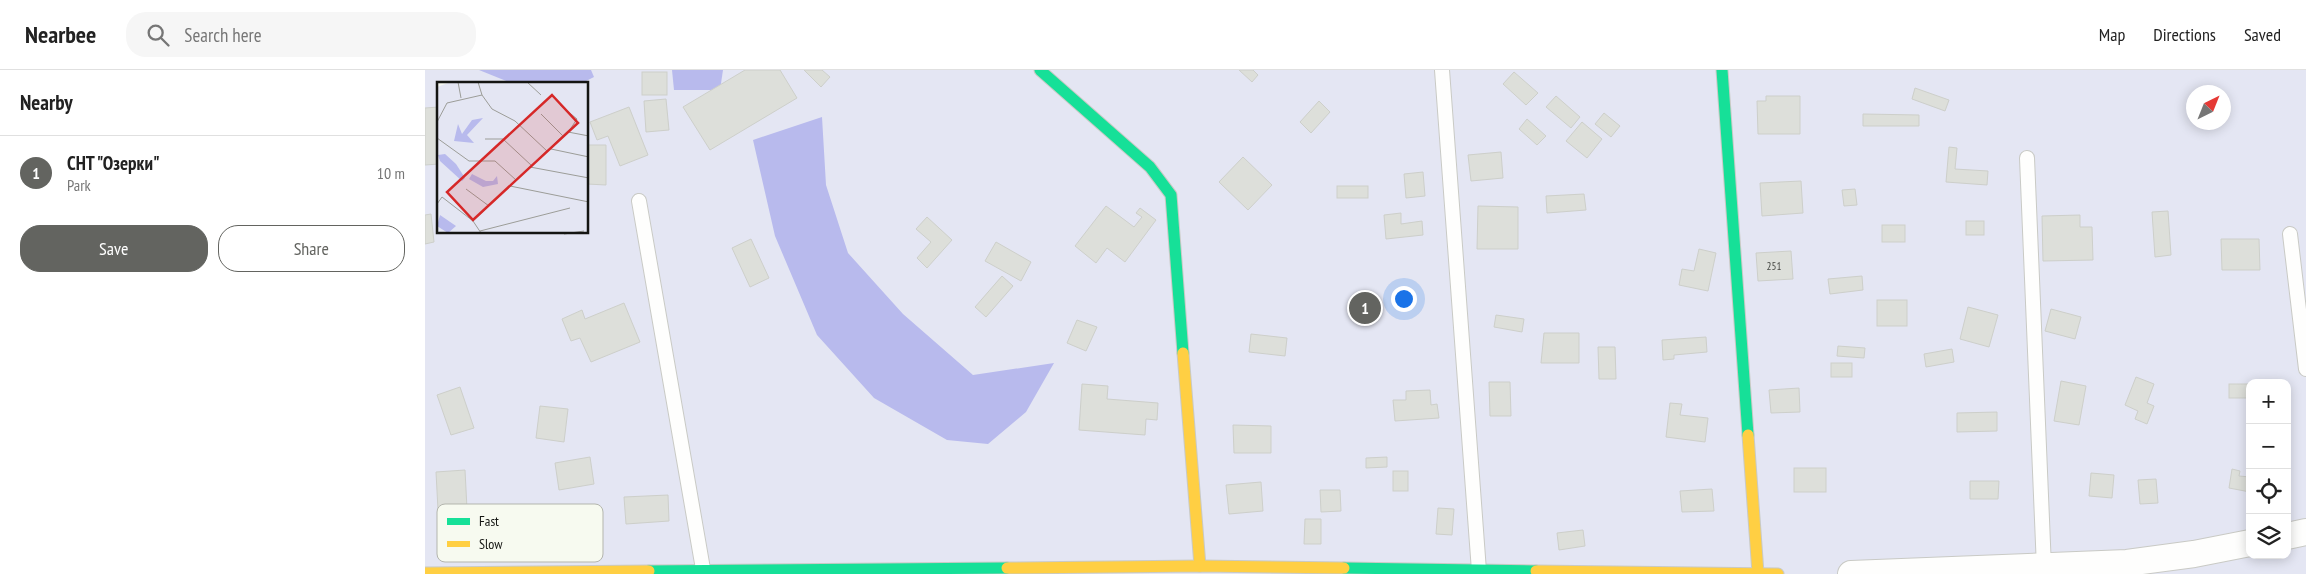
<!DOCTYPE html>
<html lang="en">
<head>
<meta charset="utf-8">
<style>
	:root { --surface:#fff; --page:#f6f6f6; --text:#222; --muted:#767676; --line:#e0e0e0; --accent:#636460 }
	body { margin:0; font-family:"PT Sans Narrow",sans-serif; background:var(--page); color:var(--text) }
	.controls { position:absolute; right:15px; bottom:15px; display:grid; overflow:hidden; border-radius:10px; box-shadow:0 2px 12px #0003 }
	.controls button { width:45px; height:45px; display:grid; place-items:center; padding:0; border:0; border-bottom:1px solid var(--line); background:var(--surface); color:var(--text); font:25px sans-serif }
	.compass { position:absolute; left:1761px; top:15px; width:45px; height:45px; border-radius:50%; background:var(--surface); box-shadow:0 2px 12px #0003; rotate:43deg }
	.you { position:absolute; left:978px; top:228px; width:18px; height:18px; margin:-12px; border:4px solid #fff; border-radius:50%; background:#1a73e8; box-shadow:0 0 0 8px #1a73e833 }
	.badge { display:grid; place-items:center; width:32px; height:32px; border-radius:50%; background:var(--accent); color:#fff; font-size:16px; font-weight:700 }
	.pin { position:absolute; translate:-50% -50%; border:2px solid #fff; box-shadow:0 1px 5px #0006 }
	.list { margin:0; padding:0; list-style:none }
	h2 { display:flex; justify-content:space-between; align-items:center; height:65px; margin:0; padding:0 20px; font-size:21px }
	h2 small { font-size:16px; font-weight:400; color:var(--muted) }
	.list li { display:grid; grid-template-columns:32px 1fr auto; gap:15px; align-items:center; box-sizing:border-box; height:75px; padding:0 20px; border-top:1px solid var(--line) }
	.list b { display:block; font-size:19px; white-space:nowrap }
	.list p { margin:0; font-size:16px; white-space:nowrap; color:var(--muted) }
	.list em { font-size:16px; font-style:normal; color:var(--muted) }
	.actions { display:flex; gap:10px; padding:15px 20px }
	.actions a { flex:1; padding:11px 0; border:1px solid var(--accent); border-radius:20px; text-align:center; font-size:18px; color:var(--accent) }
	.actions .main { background:var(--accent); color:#fff }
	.icon { flex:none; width:28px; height:28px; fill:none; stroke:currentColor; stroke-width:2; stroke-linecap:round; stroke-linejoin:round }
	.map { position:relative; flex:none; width:1881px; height:504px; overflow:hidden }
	header { display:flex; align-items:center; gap:30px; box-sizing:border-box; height:70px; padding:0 25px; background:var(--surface); border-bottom:1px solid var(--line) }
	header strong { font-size:24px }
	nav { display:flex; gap:28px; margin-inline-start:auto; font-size:18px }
	.search { width:350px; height:45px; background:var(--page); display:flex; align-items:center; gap:12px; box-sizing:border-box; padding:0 18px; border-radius:20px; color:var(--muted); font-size:19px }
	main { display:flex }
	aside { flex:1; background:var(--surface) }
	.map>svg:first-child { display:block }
	.green { fill:#e4e6f3; fill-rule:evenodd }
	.water { fill:#b8baed }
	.building { fill:#dddfda; stroke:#cdcfca }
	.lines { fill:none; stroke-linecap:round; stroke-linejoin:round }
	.lane-casing { stroke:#c9cac5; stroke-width:16 }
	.street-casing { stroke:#c9cac5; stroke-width:28 }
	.fast-casing { stroke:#c9cac5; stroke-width:13 }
	.slow-casing { stroke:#c9cac5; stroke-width:13 }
	.lane { stroke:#fefefd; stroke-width:14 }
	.street { stroke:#fefefd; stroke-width:26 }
	.fast { stroke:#16e098; stroke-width:11 }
	.slow { stroke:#ffcf43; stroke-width:11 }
	.labels { text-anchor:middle; stroke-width:5; stroke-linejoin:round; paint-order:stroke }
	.number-label { font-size:11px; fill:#464844 }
	.inset-road { fill:none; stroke:#9c9d98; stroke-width:1 }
	.view { fill:#d62828; fill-opacity:0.15; stroke:#d62828; stroke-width:2.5 }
	.inset-edge { fill:none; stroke:#141512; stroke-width:2.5 }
	.key { fill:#f7faf0; stroke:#b3b5ad; stroke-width:1 }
	.key-label { font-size:14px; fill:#141512 }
</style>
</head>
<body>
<header>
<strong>Nearbee</strong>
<div class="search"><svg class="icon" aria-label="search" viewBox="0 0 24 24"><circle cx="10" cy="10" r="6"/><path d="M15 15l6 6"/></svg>Search here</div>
<nav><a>Map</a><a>Directions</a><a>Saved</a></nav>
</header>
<main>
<aside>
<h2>Nearby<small></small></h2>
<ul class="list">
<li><span class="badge">1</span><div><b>СНТ &quot;Озерки&quot;</b><p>Park</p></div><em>10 m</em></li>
</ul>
<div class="actions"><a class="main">Save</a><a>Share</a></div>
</aside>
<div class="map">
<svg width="1881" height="504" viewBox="0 0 1881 504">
	<rect width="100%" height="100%" fill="#f6f8f2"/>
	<!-- green -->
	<path class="green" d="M 0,0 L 1881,0 L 1881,504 L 0,504 ZM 14,14 L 162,14 L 162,162 L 14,162 ZM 1768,22 L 1798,22 L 1798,52 L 1768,52 ZM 1825,313 L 1862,313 L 1862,485 L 1825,485 Z"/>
	<!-- water -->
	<g class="water">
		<polygon points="54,0 166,0 169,7 155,14 89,14"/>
		<polygon points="247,0 298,0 295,20 249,20"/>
		<polygon points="397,47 401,115 423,183 478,244 548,305 629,293 601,342 563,374 522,370 449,328 392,265 350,166 328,70"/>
	</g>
	<!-- building -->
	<g class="building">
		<polygon points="320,0 355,0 372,28 285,80 258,37"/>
		<polygon points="379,0 397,0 405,7 396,17"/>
		<polygon points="814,0 828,0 833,5 827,12"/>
		<rect x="217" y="2" width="25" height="23"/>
		<polygon points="1089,2 1113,23 1101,35 1078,14"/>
		<polygon points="1490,18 1524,30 1520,41 1487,29"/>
		<polygon points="1131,26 1155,47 1146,58 1121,37"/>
		<polygon points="1341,26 1375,26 1375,64 1333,64 1332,31 1341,31"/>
		<polygon points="241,29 244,60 221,62 219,31"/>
		<polygon points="894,31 905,42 886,63 875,52"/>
		<polygon points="14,37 14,94 0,95 0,38"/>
		<polygon points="204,37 223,85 195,96 183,66 172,70 165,52"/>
		<polygon points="1179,43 1195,56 1186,67 1170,54"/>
		<polygon points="1438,44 1494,45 1494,56 1438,56"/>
		<polygon points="1102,49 1121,66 1112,75 1094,59"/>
		<polygon points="1157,52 1177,69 1162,88 1141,71"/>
		<polygon points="162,75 181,75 181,115 162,114"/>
		<polygon points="1524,77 1532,78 1530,99 1563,101 1562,115 1521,112"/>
		<polygon points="1076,82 1078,108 1046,111 1043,85"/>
		<polygon points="818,87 847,115 823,140 794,112"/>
		<polygon points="998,102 1000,126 981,128 979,104"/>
		<polygon points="1376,111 1378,143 1337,146 1335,113"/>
		<rect x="912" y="116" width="31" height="12"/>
		<polygon points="1430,119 1432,135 1419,136 1417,120"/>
		<polygon points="1159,124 1161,140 1122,143 1121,126"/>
		<polygon points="681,136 709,157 717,147 711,143 715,138 731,150 700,192 682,178 671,193 650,176"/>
		<polygon points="1053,136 1093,137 1093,179 1052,179"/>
		<polygon points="1743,141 1746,185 1730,187 1727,142"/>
		<polygon points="976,143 976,154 997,151 998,165 961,169 959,145"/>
		<polygon points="6,144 9,172 0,174 0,145"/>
		<polygon points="1655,145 1655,157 1667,157 1668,190 1618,191 1617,146"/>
		<polygon points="502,147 527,170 502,198 492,188 506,172 491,159"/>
		<rect x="1541" y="151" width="18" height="14"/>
		<rect x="1457" y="155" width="23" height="17"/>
		<polygon points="326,169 344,208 325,217 307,178"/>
		<polygon points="1796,169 1834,169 1835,200 1797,200"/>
		<polygon points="571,172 606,192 596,211 560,191"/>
		<polygon points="1274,179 1291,183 1283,221 1254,215 1257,199 1269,201"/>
		<polygon points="1366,181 1368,209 1333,211 1331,183"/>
		<polygon points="577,206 588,216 561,247 550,237"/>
		<polygon points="1437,206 1438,220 1405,224 1403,209"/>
		<rect x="1452" y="230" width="30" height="26"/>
		<polygon points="199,233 215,272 166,292 155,268 146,271 137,249 157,240 160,249"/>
		<polygon points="1543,237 1573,245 1564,277 1535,269"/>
		<polygon points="1626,239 1656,247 1650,269 1620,261"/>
		<polygon points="1071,245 1099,249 1097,262 1069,257"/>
		<polygon points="652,250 672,257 661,281 642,273"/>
		<polygon points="1119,263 1154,263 1154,293 1116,293"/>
		<polygon points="826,264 862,268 860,286 824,282"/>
		<polygon points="1281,267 1282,282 1249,285 1249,289 1238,290 1237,270"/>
		<polygon points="1413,276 1440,278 1439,288 1412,286"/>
		<polygon points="1173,277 1190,277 1191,309 1174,309"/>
		<polygon points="1527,279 1529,292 1501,297 1499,284"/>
		<rect x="1406" y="293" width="21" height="14"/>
		<polygon points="1711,307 1729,314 1722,333 1729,336 1722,354 1710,349 1713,341 1700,335"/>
		<polygon points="1636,311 1661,316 1654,355 1629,351"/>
		<polygon points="1064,312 1085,312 1086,346 1065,346"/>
		<polygon points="657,314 683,316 682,329 733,333 732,350 721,349 720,365 654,360"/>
		<rect x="1804" y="314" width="21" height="14"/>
		<polygon points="35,317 49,358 26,365 12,325"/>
		<polygon points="1374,318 1375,342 1346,343 1344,320"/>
		<polygon points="1005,320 1006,335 1012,334 1014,348 970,351 968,330 981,330 981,321"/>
		<polygon points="1245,333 1257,334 1255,345 1283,348 1280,372 1241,367"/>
		<polygon points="115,336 143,339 139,372 111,368"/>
		<polygon points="1572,342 1572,361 1532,362 1532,343"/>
		<polygon points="808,355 846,356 846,383 809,383"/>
		<polygon points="165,387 169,414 134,420 130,393"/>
		<polygon points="962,387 962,397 941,398 941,388"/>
		<rect x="1369" y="398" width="32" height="24"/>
		<polygon points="1807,399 1815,401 1814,406 1825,407 1825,422 1804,418"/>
		<polygon points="40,400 42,439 13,440 11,402"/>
		<rect x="968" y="401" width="15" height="20"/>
		<polygon points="1666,403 1689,405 1687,428 1664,426"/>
		<polygon points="1731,409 1733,433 1715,434 1713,410"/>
		<polygon points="1545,411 1574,411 1573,429 1545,429"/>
		<polygon points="836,412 838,441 804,444 801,415"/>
		<polygon points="1287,419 1289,441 1257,442 1255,421"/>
		<polygon points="895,420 915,420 916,441 896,442"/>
		<polygon points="243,425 244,451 201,454 199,427"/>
		<polygon points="1013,438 1029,439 1027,465 1011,464"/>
		<polygon points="880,449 896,449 896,474 879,474"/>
		<polygon points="1158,460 1160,476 1134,480 1132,463"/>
	</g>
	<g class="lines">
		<defs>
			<g id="lane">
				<polyline points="1017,0 1054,501"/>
				<polyline points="1602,88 1619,498"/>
				<polyline points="214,131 278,499"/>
				<polyline points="1865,164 1881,299"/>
			</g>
			<g id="street">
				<polyline points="1862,466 1881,462"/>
				<polyline points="1426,504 1702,493 1769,484 1825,473"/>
			</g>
			<g id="fast">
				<polyline points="615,0 725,97 746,125 758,283"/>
				<polyline points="1297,0 1323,365"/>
				<polyline points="919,498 1111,501"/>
				<polyline points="224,501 582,498"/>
			</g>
			<g id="slow">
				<polyline points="758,283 775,496"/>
				<polyline points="1323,365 1333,503"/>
				<polyline points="582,498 775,496 919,498"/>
				<polyline points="1111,501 1353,504"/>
				<polyline points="0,503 224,501"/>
			</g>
		</defs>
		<!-- lane casing -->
		<use href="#lane" class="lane-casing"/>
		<!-- street casing -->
		<use href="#street" class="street-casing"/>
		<!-- fast casing -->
		<use href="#fast" class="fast-casing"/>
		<!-- slow casing -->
		<use href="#slow" class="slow-casing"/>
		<!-- lane -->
		<use href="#lane" class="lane"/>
		<!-- street -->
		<use href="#street" class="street"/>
		<!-- fast -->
		<use href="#fast" class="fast"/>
		<!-- slow -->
		<use href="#slow" class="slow"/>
	</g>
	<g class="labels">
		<!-- number labels -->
		<g class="number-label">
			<text x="1349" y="200">251</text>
		</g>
	</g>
	<!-- overview -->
	<g transform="translate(12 12)">
		<rect width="151" height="151" fill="#f6f8f2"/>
		<path d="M 14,0 L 151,0 L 151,151 L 0,151 L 0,5 Z" fill="#e4e6f3"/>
		<path d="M 46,36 L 30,53 L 37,61 L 17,59 L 21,42 L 25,52 L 35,38 ZM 8,72 L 19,82 L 28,96 L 25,99 L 3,79 L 1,73 ZM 35,92 L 49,99 L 56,99 L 60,94 L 61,102 L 46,105 L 32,97 ZM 3,133 L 19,144 L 11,151 L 0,144 Z" fill="#b8baed"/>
		<path class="inset-road" d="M 21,0 L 24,16M 41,0 L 45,13 L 55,27 L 78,39 L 110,69M 90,0 L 104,13M 104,32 L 126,54M 0,40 L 10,21 L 45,13M 131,50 L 152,54M 0,56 L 32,79 L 58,79 L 79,98M 48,57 L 66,57 L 95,84M 114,67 L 152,75M 93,85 L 152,96M 73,104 L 152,120M 29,107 L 52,124M 0,122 L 5,115 L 36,139 L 44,151M 36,139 L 134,46 L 140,37 L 123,23M 43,149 L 133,126M 127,152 L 147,149"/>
		<path class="view" d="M 115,13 L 141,41 L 36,138 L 10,110 Z"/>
		<rect width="151" height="151" class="inset-edge"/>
	</g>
	<!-- legend -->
	<rect x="12" y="434" width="166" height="58" rx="8" class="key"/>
	<rect x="22" y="448" width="23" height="7" fill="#16e098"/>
	<rect x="22" y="471" width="23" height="6" fill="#ffcf43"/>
	<g class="key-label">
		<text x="54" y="456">Fast</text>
		<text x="54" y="479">Slow</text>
	</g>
</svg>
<div class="controls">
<button>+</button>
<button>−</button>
<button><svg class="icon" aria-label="locate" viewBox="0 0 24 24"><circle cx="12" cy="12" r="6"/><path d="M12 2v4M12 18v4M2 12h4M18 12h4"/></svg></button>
<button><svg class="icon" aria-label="layers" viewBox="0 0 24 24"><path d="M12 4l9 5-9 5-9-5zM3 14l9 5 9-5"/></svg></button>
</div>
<svg class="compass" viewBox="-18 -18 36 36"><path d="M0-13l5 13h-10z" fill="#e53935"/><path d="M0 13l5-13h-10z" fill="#767676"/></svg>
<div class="you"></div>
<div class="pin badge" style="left:940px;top:238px">1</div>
</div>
</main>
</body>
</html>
